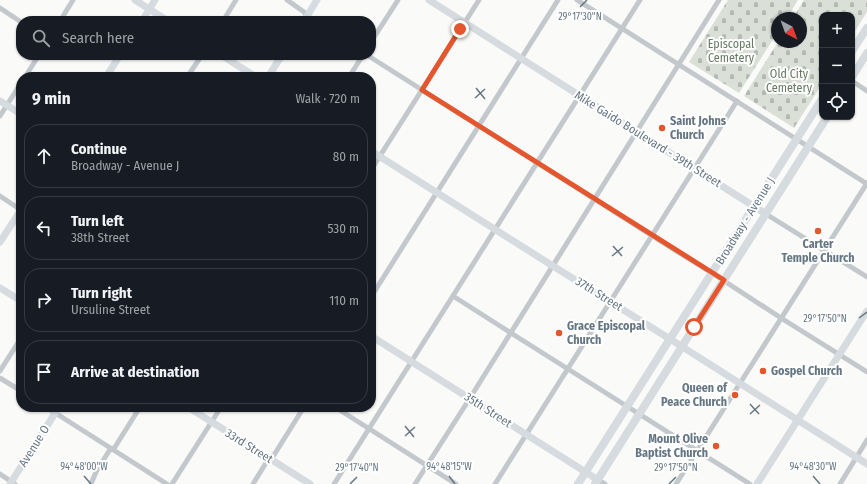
<!DOCTYPE html>
<html lang="en">
<head>
<meta charset="utf-8">
<style>
	:root { --surface:#171b24; --page:#242831; --text:#f1f3f6; --muted:#9ea1a6; --line:#363941 }
	body { margin:0; font-family:"Fira Sans Condensed",sans-serif; background:var(--page); color:var(--text) }
	.controls { position:absolute; right:12px; top:12px; display:grid; overflow:hidden; border-radius:8px; box-shadow:0 1px 3px #0004 }
	.controls button { width:36px; height:36px; display:grid; place-items:center; padding:0; border:0; border-bottom:1px solid var(--line); background:var(--surface); color:var(--text); font:20px sans-serif }
	.compass { position:absolute; left:771px; top:12px; width:36px; height:36px; border-radius:50%; background:var(--surface); box-shadow:0 1px 3px #0004; rotate:139deg }
	.stop { position:absolute; width:12px; height:12px; margin:-9px; border:3px solid #e4572e; border-radius:50%; background:#fff }
	.stop.end { background:#e4572e; border-color:#fff; box-shadow:0 1px 4px #0008 }
	.list { margin:0; padding:0; list-style:none }
	h2 { display:flex; justify-content:space-between; align-items:center; height:52px; margin:0; padding:0 16px; font-size:17px }
	h2 small { font-size:13px; font-weight:400; color:var(--muted) }
	.list li { display:grid; grid-template-columns:26px 1fr auto; gap:12px; align-items:center; box-sizing:border-box; height:64px; margin:0 8px 8px; padding:0 8px; border:1px solid var(--line); border-radius:16px }
	.list b { display:block; font-size:15px; white-space:nowrap }
	.list p { margin:0; font-size:13px; white-space:nowrap; color:var(--muted) }
	.list em { font-size:13px; font-style:normal; color:var(--muted) }
	.icon { flex:none; width:22px; height:22px; fill:none; stroke:currentColor; stroke-width:2; stroke-linecap:round; stroke-linejoin:round }
	.map { position:relative; flex:none; width:867px; height:484px; overflow:hidden }
	.search { position:absolute; background:var(--surface); box-shadow:0 1px 3px #0004; left:16px; top:16px; width:360px; height:44px; display:flex; align-items:center; gap:10px; box-sizing:border-box; padding:0 14px; border-radius:16px; color:var(--muted); font-size:15px }
	.panel { position:absolute; background:var(--surface); box-shadow:0 1px 3px #0004; left:16px; top:72px; width:360px; height:340px; border-radius:16px }
	.map>svg:first-child { display:block }
	.cemetery { fill:url(#cemetery-stones) }
	.lines { fill:none; stroke-linecap:round; stroke-linejoin:round }
	.street { stroke:#c3c8cc; stroke-width:5 }
	.secondary { stroke:#d6dbdf; stroke-width:7 }
	.primary { stroke:#d6dbdf; stroke-width:8 }
	.route { stroke:#e4572e; stroke-width:5 }
	.ticks { fill:none; stroke:#657683; stroke-width:1.5 }
	.poi-dot { fill:#e4572e; stroke:#fff; stroke-width:1.5 }
	.labels { text-anchor:middle; stroke-width:4; stroke-linejoin:round; paint-order:stroke }
	.park-label { font-size:12px; fill:#687a64; stroke:#fff }
	.poi-label { font-size:12px; font-weight:bold; fill:#657683; stroke:#fff; text-anchor:start }
	.street-label { font-size:12px; fill:#657683; stroke:#fff }
	.ticks-label { font-size:10px; text-anchor:middle; fill:#657683; stroke:#fff; stroke-width:4; stroke-linejoin:round; paint-order:stroke }
</style>
</head>
<body>
<div class="map">
<svg width="867" height="484" viewBox="0 0 867 484">
	<defs>
		<pattern id="cemetery-stones" width="16" height="16" patternUnits="userSpaceOnUse"><rect width="16" height="16" fill="#dadfd7"/><path d="M2 7V4a2 2 0 0 1 4 0v3zM10 15v-3a2 2 0 0 1 4 0v3z" fill="#b4b9b4"/></pattern>
	</defs>
	<rect width="100%" height="100%" fill="#fafaf8"/>
	<!-- cemetery -->
	<g class="cemetery">
		<polygon points="728,0 798,0 787,18 777,18 777,33 739,93 689,62"/>
		<polygon points="804,0 867,0 867,12 852,36 852,15 822,15 822,84 794,128 744,96 778,42 801,42 801,18 793,18"/>
	</g>
	<g class="lines">
		<!-- street -->
		<g class="street">
			<polyline points="287,0 304,12 307,17 314,21"/>
			<polyline points="577,0 867,184"/>
			<polyline points="0,8 21,22"/>
			<polyline points="60,21 73,0"/>
			<polyline points="223,21 236,0"/>
			<polyline points="371,42 398,0"/>
			<polyline points="367,55 681,254 712,273 781,318 867,372"/>
			<polyline points="25,77 39,55"/>
			<polyline points="187,77 202,55"/>
			<polyline points="349,77 363,55"/>
			<polyline points="852,81 867,91"/>
			<polyline points="0,116 21,83"/>
			<polyline points="371,170 479,0"/>
			<polyline points="0,196 21,210"/>
			<polyline points="766,214 867,277"/>
			<polyline points="453,296 511,333 750,484"/>
			<polyline points="371,297 558,0"/>
			<polyline points="0,371 21,338"/>
			<polyline points="0,378 21,391"/>
			<polyline points="46,407 167,484"/>
			<polyline points="335,407 456,484"/>
			<polyline points="0,474 15,484"/>
			<polyline points="598,480 605,484"/>
			<polyline points="91,484 96,472 109,451 115,447 140,407"/>
			<polyline points="172,484 221,407"/>
			<polyline points="253,484 269,458 274,455 304,407"/>
			<polyline points="334,484 640,0"/>
			<polyline points="415,484 470,398 719,0"/>
			<polyline points="495,484 737,101"/>
			<polyline points="676,484 867,183"/>
			<polyline points="840,484 867,440"/>
		</g>
		<!-- secondary -->
		<g class="secondary">
			<polyline points="135,0 168,21"/>
			<polyline points="429,0 766,214"/>
			<polyline points="142,21 155,0"/>
			<polyline points="304,21 317,0"/>
			<polyline points="221,55 256,77"/>
			<polyline points="106,77 120,55"/>
			<polyline points="268,77 282,55"/>
			<polyline points="0,101 21,114"/>
			<polyline points="371,151 553,266 670,339 867,464"/>
			<polyline points="0,242 21,210"/>
			<polyline points="0,288 21,301"/>
			<polyline points="371,336 598,480"/>
			<polyline points="188,407 310,484"/>
			<polyline points="10,484 59,407"/>
			<polyline points="757,484 867,311"/>
		</g>
		<!-- primary -->
		<g class="primary">
			<polyline points="852,51 867,28"/>
			<polyline points="852,77 867,53"/>
			<polyline points="578,484 822,99"/>
			<polyline points="595,484 827,117"/>
		</g>
	</g>
	<g class="lines">
		<!-- route -->
		<polyline class="route" points="460,29 422,90 724,280 694,327"/>
	</g>
	<!-- ticks -->
	<path class="ticks" d="M 580,7 L 587,0M 476,88 L 485,99M 475,98 L 485,89M 613,246 L 622,256M 612,256 L 623,247M 859,318 L 867,312M 750,404 L 759,414M 750,414 L 760,405M 405,426 L 414,437M 405,436 L 415,427M 84,476 L 91,484M 449,476 L 455,484M 813,476 L 820,484M 350,484 L 357,477M 669,484 L 676,477"/>
	<!-- markers -->
	<g class="poi-dot">
		<circle cx="662" cy="128" r="4"/>
		<circle cx="818" cy="231" r="4"/>
		<circle cx="559" cy="333" r="4"/>
		<circle cx="763" cy="371" r="4"/>
		<circle cx="735" cy="395" r="4"/>
		<circle cx="716" cy="446" r="4"/>
	</g>
	<g class="labels">
		<!-- park labels -->
		<g class="park-label">
			<text x="731" y="48">Episcopal<tspan x="731" dy="14">Cemetery</tspan></text>
			<text x="789" y="78">Old City<tspan x="789" dy="14">Cemetery</tspan></text>
		</g>
		<!-- poi labels -->
		<g class="poi-label">
			<text x="670" y="125">Saint Johns<tspan x="670" dy="14">Church</tspan></text>
			<text x="818" y="248" text-anchor="middle">Carter<tspan x="818" dy="14">Temple Church</tspan></text>
			<text x="567" y="330">Grace Episcopal<tspan x="567" dy="14">Church</tspan></text>
			<text x="771" y="375">Gospel Church</text>
			<text x="727" y="392" text-anchor="end">Queen of<tspan x="727" dy="14">Peace Church</tspan></text>
			<text x="708" y="443" text-anchor="end">Mount Olive<tspan x="708" dy="14">Baptist Church</tspan></text>
		</g>
		<!-- street labels -->
		<g class="street-label">
			<text transform="translate(648 139) rotate(32)" y="4">Mike Gaido Boulevard - 39th Street</text>
			<text transform="translate(745 221) rotate(-58)" y="4">Broadway - Avenue J</text>
			<text transform="translate(599 294) rotate(32)" y="4">37th Street</text>
			<text transform="translate(488 410) rotate(33)" y="4">35th Street</text>
			<text transform="translate(34 446) rotate(-58)" y="4">Avenue O</text>
			<text transform="translate(249 446) rotate(32)" y="4">33rd Street</text>
		</g>
	</g>
	<g class="ticks-label">
		<text x="580" y="20">29°17'30"N</text>
		<text x="825" y="322">29°17'50"N</text>
		<text x="84" y="470">94°48'00"W</text>
		<text x="449" y="470">94°48'15"W</text>
		<text x="813" y="470">94°48'30"W</text>
		<text x="357" y="471">29°17'40"N</text>
		<text x="676" y="471">29°17'50"N</text>
	</g>
</svg>
<div class="controls">
<button>+</button>
<button>−</button>
<button><svg class="icon" aria-label="locate" viewBox="0 0 24 24"><circle cx="12" cy="12" r="6"/><path d="M12 2v4M12 18v4M2 12h4M18 12h4"/></svg></button>
</div>
<svg class="compass" viewBox="-18 -18 36 36"><path d="M0-13l5 13h-10z" fill="#e53935"/><path d="M0 13l5-13h-10z" fill="#9ea1a6"/></svg>
<div class="stop" style="left:694px;top:327px"></div>
<div class="stop end" style="left:460px;top:29px"></div>
<div class="search"><svg class="icon" aria-label="search" viewBox="0 0 24 24"><circle cx="10" cy="10" r="6"/><path d="M15 15l6 6"/></svg>Search here</div>
<section class="panel">
<h2>9 min<small>Walk · 720 m</small></h2>
<ul class="list">
<li><svg class="icon" aria-label="ahead" viewBox="0 0 24 24"><path d="M12 20V5M6 11l6-6 6 6"/></svg><div><b>Continue</b><p>Broadway - Avenue J</p></div><em>80 m</em></li>
<li><svg class="icon" aria-label="left" viewBox="0 0 24 24"><path d="M17 20v-9H6M10 6l-5 5 5 5"/></svg><div><b>Turn left</b><p>38th Street</p></div><em>530 m</em></li>
<li><svg class="icon" aria-label="right" viewBox="0 0 24 24"><path d="M7 20v-9h11M14 6l5 5-5 5"/></svg><div><b>Turn right</b><p>Ursuline Street</p></div><em>110 m</em></li>
<li><svg class="icon" aria-label="arrive" viewBox="0 0 24 24"><path d="M6 21V4h12l-3 4 3 4H6"/></svg><div><b>Arrive at destination</b></div></li>
</ul>
</section>
</div>
</body>
</html>
